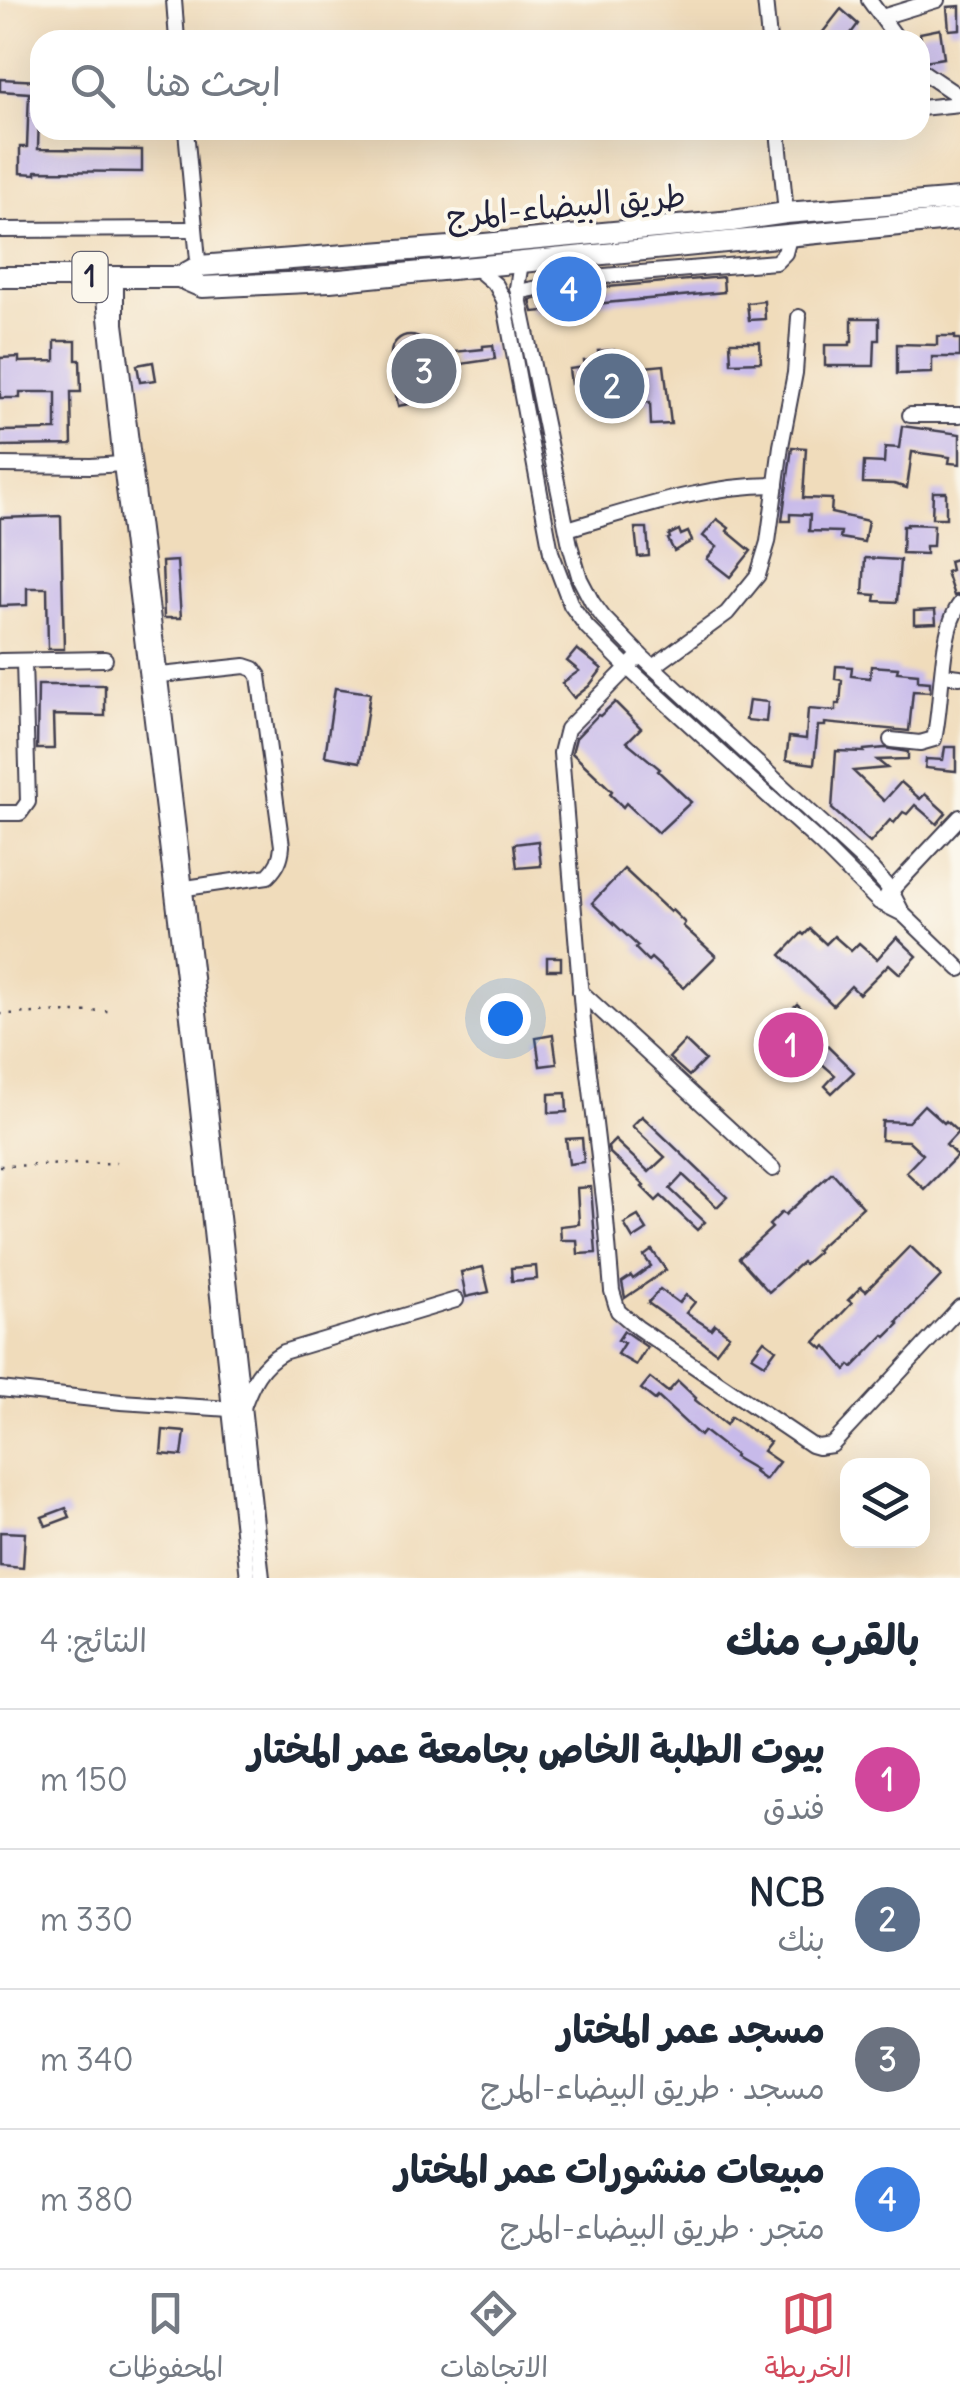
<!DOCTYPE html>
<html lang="ar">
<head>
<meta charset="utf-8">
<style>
	:root { --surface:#fff; --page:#f2f2f3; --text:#1f2937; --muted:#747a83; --line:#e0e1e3; --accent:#d1495b }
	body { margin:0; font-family:Delius,"Playpen Sans Arabic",sans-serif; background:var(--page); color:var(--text); direction:rtl }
	.controls { position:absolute; right:30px; bottom:30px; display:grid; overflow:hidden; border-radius:20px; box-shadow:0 10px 40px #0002 }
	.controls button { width:90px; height:90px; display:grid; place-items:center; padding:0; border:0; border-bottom:2px solid var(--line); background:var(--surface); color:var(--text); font:50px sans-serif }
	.you { position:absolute; left:505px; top:1018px; width:35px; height:35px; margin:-25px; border:8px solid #fff; border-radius:50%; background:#1a73e8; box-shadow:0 0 0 15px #1a73e833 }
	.badge { display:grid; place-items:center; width:65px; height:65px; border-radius:50%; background:var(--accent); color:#fff; font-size:32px; font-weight:700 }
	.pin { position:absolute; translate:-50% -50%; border:5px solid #fff; box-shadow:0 2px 10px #0006 }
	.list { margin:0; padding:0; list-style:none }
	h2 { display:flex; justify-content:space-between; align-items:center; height:130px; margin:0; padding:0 40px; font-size:42px }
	h2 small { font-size:32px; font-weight:400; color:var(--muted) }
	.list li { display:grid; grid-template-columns:65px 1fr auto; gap:30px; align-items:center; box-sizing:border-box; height:140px; padding:0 40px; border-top:2px solid var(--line) }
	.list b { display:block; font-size:38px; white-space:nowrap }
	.list p { margin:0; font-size:32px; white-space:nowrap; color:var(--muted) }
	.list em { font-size:32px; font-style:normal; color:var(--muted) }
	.icon { flex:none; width:55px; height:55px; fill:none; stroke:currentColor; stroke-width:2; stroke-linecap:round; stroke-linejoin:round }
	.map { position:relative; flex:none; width:960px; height:1578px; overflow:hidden; direction:ltr }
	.search { position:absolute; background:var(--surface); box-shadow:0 10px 40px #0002; left:30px; right:30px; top:30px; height:110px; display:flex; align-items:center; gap:25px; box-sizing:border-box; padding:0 35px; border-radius:30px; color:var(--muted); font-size:38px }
	.sheet { height:690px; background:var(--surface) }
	nav { display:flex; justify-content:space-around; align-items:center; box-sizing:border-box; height:140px; border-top:2px solid var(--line); background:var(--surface); font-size:28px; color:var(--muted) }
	nav a { display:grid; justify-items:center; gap:5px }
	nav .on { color:var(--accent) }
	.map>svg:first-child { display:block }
	.building { fill:#c7baea }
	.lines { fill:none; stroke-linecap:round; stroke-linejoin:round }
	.minor-casing { stroke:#413e4e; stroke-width:18 }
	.highway-casing { stroke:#413e4e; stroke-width:24 }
	.path { stroke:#413e4e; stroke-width:2.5; stroke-dasharray:2.5 8; stroke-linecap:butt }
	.minor { stroke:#fff; stroke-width:14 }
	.highway { stroke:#fff; stroke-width:20 }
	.labels { text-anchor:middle; stroke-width:8; stroke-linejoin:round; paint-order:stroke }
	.shield { fill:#fbf7ec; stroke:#636270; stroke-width:2.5 }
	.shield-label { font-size:30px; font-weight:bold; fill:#22223b }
	.street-label { font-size:32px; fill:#22223b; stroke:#fbf7ec }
</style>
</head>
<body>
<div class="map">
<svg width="960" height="1578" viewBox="0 0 960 1578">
	<rect width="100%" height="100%" fill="#fbf7ec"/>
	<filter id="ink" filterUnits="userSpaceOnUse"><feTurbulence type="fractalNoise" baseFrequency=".01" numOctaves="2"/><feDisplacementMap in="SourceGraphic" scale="20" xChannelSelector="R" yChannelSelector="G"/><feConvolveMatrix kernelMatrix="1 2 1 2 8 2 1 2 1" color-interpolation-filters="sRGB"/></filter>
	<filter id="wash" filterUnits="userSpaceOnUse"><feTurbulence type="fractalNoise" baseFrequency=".0048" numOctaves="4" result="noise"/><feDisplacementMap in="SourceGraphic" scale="40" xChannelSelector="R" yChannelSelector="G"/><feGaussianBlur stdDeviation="2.25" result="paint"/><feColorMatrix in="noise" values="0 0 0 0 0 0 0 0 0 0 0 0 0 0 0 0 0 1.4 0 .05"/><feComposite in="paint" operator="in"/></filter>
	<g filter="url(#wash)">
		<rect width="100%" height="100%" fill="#f0dcbb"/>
		<g id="blocks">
			<!-- building -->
			<g class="building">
				<polygon points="960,6 960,29 949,30 947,7"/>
				<polygon points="841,9 858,24 846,40 833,40 823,32"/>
				<polygon points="940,29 944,58 924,61 920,33"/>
				<polygon points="0,79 40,81 38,149 142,150 142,172 36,171 36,174 20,173 20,147 27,147 29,93 0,91"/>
				<polygon points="723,277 724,292 573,306 574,316 558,317 557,310 533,312 530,300 584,289"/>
				<polygon points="764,301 765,319 749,320 747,303"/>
				<polygon points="852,318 879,318 879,340 875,340 874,366 825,366 825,345 850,345 850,342 852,342"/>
				<circle cx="410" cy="354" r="19"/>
				<polygon points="937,336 955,336 955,339 960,339 960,357 932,357 932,373 897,374 897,344 937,345"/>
				<polygon points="55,341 76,341 76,360 80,360 81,392 71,392 72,445 0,446 0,431 56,430 56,392 20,392 20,398 0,398 0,358 19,357 19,362 55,361"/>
				<polygon points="730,342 760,342 761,362 731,363"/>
				<polygon points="493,345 495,359 454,365 453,352 483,349 483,346"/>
				<polygon points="614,350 615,358 628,357 628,365 633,364 633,368 664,365 671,424 651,425 650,402 587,408 586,396 582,396 580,383 571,384 569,369 585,367 584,361 599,360 598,351"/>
				<polygon points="153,362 156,380 140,382 137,365"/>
				<polygon points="429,389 431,400 398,406 396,395"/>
				<polygon points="902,426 960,434 960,464 949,463 950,457 912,452 907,488 894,484 863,483 864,462 884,463 885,447 899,448"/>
				<polygon points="792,447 806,448 803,498 832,499 831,513 868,521 864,542 840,538 841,532 809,531 810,515 790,514 790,521 782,521"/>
				<polygon points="933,492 946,492 946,518 932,518"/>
				<polygon points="61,516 64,649 48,649 47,588 27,588 27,605 0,606 0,518"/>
				<polygon points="717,519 729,528 727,531 751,551 730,577 707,559 717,547 703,536"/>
				<polygon points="907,524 934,525 933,546 926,546 926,554 902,553 903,526 907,526"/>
				<polygon points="635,528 647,528 649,556 638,557"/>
				<polygon points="679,530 681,535 688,532 692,541 674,551 668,539 670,538 669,535"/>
				<polygon points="865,558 900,560 897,602 875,601 876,595 863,594"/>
				<polygon points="960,558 960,594 954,596 946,572 951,570 949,561"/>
				<polygon points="177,561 181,618 164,618 162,562"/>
				<polygon points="935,610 936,623 914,624 914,611"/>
				<polygon points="577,649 602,669 589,686 574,698 562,683 579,671 567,661"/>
				<polygon points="836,666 852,667 851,676 870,678 871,666 898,668 897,672 918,674 918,681 930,682 930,692 913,691 909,731 825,723 825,726 818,726 814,764 786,760 789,737 806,739 808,709 836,711 836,704 840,704 842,680 835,679"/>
				<polygon points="38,685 105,685 105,716 53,715 54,749 37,749"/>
				<polygon points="335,688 370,693 360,762 325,756"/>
				<polygon points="749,700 768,702 766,722 746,720"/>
				<polygon points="615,702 641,728 627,742 660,769 658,771 691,802 658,833 626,803 623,807 610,794 612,791 572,753 576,738 598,715 600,716"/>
				<polygon points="945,747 956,747 956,771 925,768 926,759 943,760"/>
				<polygon points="885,748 908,752 908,759 877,760 887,768 853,771 884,801 901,782 920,799 925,794 946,813 937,824 915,805 907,814 903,812 894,823 890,820 870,843 832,809 836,751 864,752 864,750"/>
				<polygon points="538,841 541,866 517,868 514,844"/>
				<polygon points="624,869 670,912 672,910 685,923 683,926 716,956 684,988 651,958 648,961 635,948 638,946 592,903"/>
				<polygon points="810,929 826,944 834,936 851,951 859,943 877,959 897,937 917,956 900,974 889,964 859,994 851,986 833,1005 781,955 802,933 804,935"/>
				<rect x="547" y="957" width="14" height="13"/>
				<polygon points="797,1004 805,1012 780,1037 772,1028"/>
				<polygon points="553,1035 557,1064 540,1066 536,1038"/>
				<polygon points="821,1040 854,1072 832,1093 825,1086 835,1075 820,1062 803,1078 788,1063 805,1046 810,1051"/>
				<polygon points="685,1041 705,1060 689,1076 669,1058"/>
				<polygon points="566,1093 567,1112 549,1113 549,1094"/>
				<polygon points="924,1105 944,1123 946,1121 958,1132 946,1145 957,1156 924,1189 906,1172 923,1154 909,1141 881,1140 882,1121 908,1122"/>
				<polygon points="642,1116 727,1197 717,1207 683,1175 670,1189 705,1222 697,1230 661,1196 656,1201 642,1187 644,1185 609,1152 608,1147 615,1140 649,1172 665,1157 632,1126"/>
				<polygon points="582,1138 584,1162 569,1164 566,1139"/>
				<polygon points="832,1172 863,1207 816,1250 818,1252 804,1264 802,1262 769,1292 739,1258 772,1228 769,1225 782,1212 785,1215"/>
				<polygon points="591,1187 596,1253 578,1254 577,1240 561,1240 560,1226 579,1224 577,1188"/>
				<polygon points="638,1216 647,1230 633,1239 624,1224"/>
				<polygon points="910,1246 941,1276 897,1322 899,1324 886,1337 884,1335 853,1367 850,1365 846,1370 826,1346 823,1349 815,1342 852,1303 848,1300 861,1287 866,1291"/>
				<polygon points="652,1250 666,1270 625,1298 622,1282 631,1276 633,1279 651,1266 644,1256"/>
				<polygon points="536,1266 537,1279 512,1281 511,1268"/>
				<polygon points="483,1267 489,1292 466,1297 461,1272"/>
				<polygon points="660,1289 679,1303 686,1295 695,1302 686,1313 711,1329 715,1324 729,1335 716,1352 648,1303"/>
				<polygon points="624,1331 647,1347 636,1365 617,1354 624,1343 618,1340"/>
				<polygon points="764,1340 776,1349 765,1364 752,1356"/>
				<polygon points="650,1378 668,1392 678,1381 696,1398 695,1400 726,1425 731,1417 770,1442 763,1451 779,1462 765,1480 754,1472 756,1470 734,1457 735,1455 704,1431 700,1436 658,1397 655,1400 641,1389"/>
				<polygon points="163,1430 185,1432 182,1456 161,1454"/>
				<polygon points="66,1508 70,1517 46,1526 42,1517"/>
				<polygon points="0,1532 25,1533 23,1568 0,1566"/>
			</g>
		</g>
	</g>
	<g filter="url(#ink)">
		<use href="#blocks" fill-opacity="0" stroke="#413e4e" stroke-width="2.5"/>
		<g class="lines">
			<defs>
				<g id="minor">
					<polyline points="174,0 177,40"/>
					<polyline points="765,0 769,40"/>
					<polyline points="869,0 898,40"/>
					<polyline points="882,17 937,0"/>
					<polyline points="920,70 960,97"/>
					<polyline points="920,108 960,104"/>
					<polyline points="186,130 199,271"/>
					<polyline points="778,130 786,213"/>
					<polyline points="0,230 195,229"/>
					<polyline points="576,257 592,277 776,262 785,253 790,234"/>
					<polyline points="521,263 517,288 570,545 580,579 592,602 603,617 640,655 871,868 891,891 903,914 960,969"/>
					<polyline points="476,268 496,285 504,300 551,552 571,605 587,627 628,668 820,843 879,902 903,914"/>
					<polyline points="105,277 104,298 121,464 190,1034 248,1578"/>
					<path d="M 116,277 L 116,324 C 170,742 216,1160 262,1578"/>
					<polyline points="518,292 592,277"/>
					<polyline points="910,415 960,415"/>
					<polyline points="0,465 91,466 121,464"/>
					<path d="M 567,529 C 636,509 704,485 776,485"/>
					<polyline points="640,655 567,729 561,753 583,1022 605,1208 612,1291 618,1311 638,1328 811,1445 818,1447 832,1445 960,1307"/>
					<polyline points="0,661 105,659"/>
					<polyline points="653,667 727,613 758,575 768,542 781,446 795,373 799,317"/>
					<path d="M 161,675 L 245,666 L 254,669 L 259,676 L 282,846 C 281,859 277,867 268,876 L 179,889"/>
					<polyline points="943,675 960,677"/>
					<path d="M 891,740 L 920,743 L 934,739 C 943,703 939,631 960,604"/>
					<polyline points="0,813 20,813 28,802 24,661"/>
					<polyline points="887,895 960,817"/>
					<polyline points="580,991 773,1169"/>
					<path d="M 0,1389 L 121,1402 L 230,1409 L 243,1407 C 252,1383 260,1365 283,1352 L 456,1300"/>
				</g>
				<g id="highway">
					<polyline points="0,277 179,277 202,287 330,281 960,219"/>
					<polyline points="179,277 199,266 463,246 732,221 786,213 960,199"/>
				</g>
			</defs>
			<!-- minor casing -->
			<use href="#minor" class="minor-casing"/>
			<!-- highway casing -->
			<use href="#highway" class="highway-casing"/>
			<!-- path -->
			<g class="path">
				<polyline points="0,1014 111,1011"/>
				<polyline points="0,1166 117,1163"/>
			</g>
			<!-- minor -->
			<use href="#minor" class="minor"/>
			<!-- highway -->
			<use href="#highway" class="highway"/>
		</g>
	</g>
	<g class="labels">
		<!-- shield labels -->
		<rect class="shield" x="72.5" y="252" width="35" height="50" rx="8"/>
		<g class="shield-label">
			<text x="90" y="287">1</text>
		</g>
		<!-- street labels -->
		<g class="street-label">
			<text transform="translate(566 206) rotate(-5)" y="11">طريق البيضاء-المرج</text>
		</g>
	</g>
</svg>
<div class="controls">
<button><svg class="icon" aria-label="layers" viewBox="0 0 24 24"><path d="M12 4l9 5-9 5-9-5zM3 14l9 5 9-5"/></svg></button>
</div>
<div class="you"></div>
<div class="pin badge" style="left:791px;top:1045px;background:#d1479c">1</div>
<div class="pin badge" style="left:612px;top:386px;background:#5c6f8a">2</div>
<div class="pin badge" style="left:424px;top:371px;background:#6b7280">3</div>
<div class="pin badge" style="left:569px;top:289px;background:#3f7fe0">4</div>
<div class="search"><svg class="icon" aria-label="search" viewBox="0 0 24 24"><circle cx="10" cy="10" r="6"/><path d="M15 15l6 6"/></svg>ابحث هنا</div>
</div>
<section class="sheet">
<h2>بالقرب منك<small>النتائج: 4</small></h2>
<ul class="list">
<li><span class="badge" style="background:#d1479c">1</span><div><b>بيوت الطلبة الخاص بجامعة عمر المختار</b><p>فندق</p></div><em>150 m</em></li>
<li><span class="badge" style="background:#5c6f8a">2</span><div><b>NCB</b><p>بنك</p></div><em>330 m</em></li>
<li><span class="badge" style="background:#6b7280">3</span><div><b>مسجد عمر المختار</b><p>مسجد · طريق البيضاء-المرج</p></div><em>340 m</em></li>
<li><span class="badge" style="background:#3f7fe0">4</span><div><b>مبيعات منشورات عمر المختار</b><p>متجر · طريق البيضاء-المرج</p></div><em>380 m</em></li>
</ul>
</section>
<nav>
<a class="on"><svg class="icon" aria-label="map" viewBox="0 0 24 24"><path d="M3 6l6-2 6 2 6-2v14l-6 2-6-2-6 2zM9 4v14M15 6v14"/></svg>الخريطة</a>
<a><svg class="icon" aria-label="directions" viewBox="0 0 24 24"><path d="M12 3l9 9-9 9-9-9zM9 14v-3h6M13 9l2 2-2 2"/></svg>الاتجاهات</a>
<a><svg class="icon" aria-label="saved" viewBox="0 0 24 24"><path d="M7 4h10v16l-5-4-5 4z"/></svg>المحفوظات</a>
</nav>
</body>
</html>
